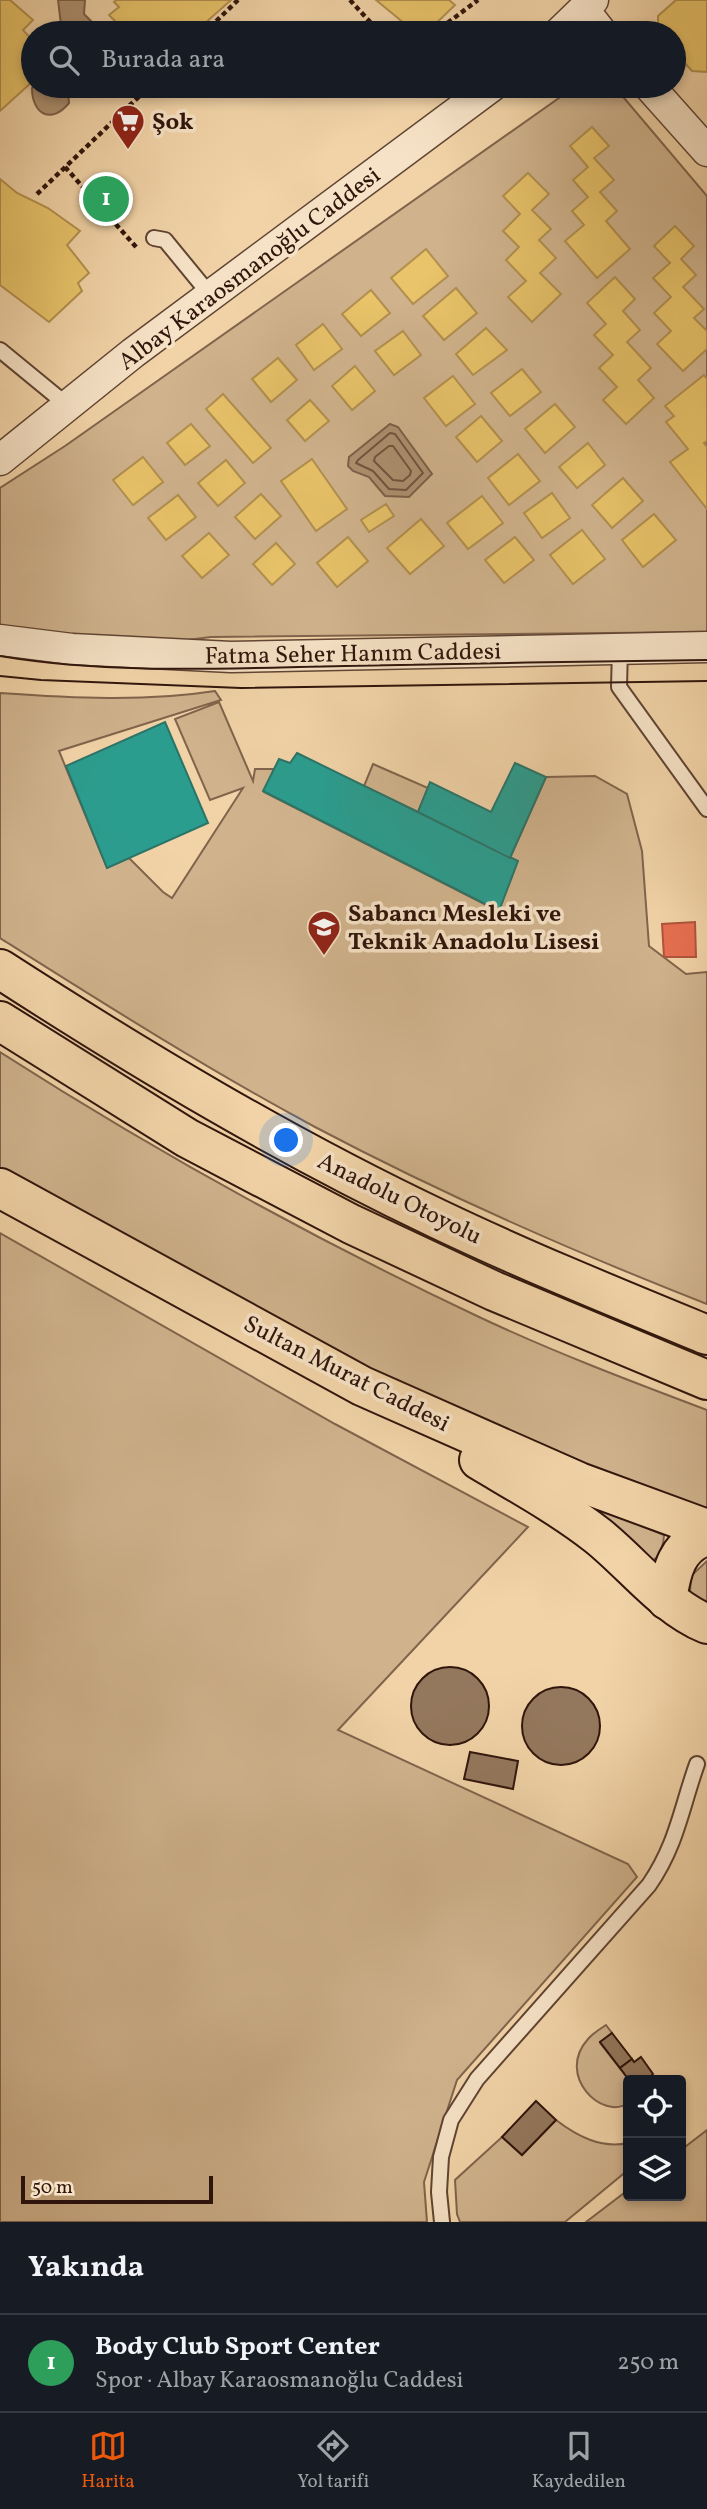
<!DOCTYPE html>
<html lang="tr">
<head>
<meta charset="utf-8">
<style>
	:root { --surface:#171b24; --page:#20242c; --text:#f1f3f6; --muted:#9ea1a6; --line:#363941; --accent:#ea580c }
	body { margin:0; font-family:Vollkorn,serif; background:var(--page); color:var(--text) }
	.controls { position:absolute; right:21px; bottom:21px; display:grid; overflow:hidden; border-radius:7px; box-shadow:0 4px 10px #0003 }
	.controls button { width:63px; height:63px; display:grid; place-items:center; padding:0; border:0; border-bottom:2px solid var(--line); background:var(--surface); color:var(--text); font:35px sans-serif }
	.scale { position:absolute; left:21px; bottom:18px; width:192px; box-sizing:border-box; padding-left:7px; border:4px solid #30150c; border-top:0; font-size:19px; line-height:24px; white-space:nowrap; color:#30150c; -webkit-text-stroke:5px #f6e2c6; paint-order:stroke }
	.you { position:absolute; left:287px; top:1141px; width:24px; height:24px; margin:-18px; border:5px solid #fff; border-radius:50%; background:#1a73e8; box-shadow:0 0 0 10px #1a73e833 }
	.badge { display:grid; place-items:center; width:46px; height:46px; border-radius:50%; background:var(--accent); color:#fff; font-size:23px; font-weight:700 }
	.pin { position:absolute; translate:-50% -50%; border:4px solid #fff; box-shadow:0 2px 7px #0006 }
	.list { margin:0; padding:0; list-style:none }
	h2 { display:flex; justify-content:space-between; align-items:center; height:91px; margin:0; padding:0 28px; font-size:30px }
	h2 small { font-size:23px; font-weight:400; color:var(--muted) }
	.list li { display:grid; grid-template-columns:46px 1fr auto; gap:21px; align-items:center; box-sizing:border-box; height:98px; padding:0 28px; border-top:2px solid var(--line) }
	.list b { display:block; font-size:26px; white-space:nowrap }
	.list p { margin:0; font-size:23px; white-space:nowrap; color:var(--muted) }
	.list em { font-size:23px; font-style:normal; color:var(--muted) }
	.icon { flex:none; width:38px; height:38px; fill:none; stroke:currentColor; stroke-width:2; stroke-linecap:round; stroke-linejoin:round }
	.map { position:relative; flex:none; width:707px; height:2222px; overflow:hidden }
	.search { position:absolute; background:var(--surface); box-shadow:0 4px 10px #0003; left:21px; right:21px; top:21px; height:77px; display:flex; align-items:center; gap:18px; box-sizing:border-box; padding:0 24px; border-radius:38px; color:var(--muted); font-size:26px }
	.sheet { height:189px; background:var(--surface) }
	nav { display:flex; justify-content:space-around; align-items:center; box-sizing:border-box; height:98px; border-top:2px solid var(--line); background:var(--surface); font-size:19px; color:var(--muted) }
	nav a { display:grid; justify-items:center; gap:4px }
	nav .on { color:var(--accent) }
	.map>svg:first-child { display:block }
	.green { fill:#d0b38d; stroke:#80644c; stroke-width:2 }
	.water { fill:#af9272; stroke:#7c6049; stroke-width:2 }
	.homes { fill:#e9c46a; stroke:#b2904e; stroke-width:2 }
	.shops { fill:#e76f51; stroke:#b0543c; stroke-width:2 }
	.schools { fill:#2a9d8f; stroke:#2c7468; stroke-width:2 }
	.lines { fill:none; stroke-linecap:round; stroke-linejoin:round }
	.shore { stroke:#70543f; stroke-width:2 }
	.building { fill:#94785d; stroke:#30150c; stroke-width:2 }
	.lane-casing { stroke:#604433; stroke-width:18 }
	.street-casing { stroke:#604433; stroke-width:33 }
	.primary-casing { stroke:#30150c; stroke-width:42 }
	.highway-casing { stroke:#30150c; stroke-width:42 }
	.path { stroke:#30150c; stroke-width:4.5; stroke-dasharray:5 3.5; stroke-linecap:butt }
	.lane { stroke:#f6e2c6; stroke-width:14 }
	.street { stroke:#f6e2c6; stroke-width:30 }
	.primary { stroke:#f1d3a7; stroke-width:38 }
	.highway { stroke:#f1d3a7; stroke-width:38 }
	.tram { stroke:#30150c; stroke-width:2 }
	.labels { text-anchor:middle; stroke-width:7; stroke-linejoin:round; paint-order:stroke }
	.poi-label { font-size:24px; font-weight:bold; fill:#30150c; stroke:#f6e2c6; text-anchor:start }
	.street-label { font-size:24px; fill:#30150c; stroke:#f6e2c6 }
</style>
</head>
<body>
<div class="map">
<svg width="707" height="2222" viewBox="0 0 707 2222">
	<rect width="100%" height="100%" fill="#f1d3a7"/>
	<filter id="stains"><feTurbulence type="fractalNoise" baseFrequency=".00286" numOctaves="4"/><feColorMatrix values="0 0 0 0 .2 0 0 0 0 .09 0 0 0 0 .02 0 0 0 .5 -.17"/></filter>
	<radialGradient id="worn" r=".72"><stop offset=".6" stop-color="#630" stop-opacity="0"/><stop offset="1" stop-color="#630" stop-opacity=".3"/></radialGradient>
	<!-- green -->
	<g class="green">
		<polygon points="576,86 614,86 707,196 707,632 211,637 107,650 0,639 0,488 65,446"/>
		<path d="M 215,691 L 221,700 L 59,751 L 107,868 L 129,858 L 163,892 L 172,898 L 243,788 L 210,800 L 175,719 L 219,702 L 253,781 L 255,769 L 274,769 L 264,792 L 498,911 L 510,858 L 546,777 L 595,776 L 627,794 L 642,851 L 649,946 L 686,974 L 707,972 L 707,1304 C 574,1252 442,1194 315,1127 C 207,1069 103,1003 0,938 L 0,693 C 71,698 145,702 215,691 Z"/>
		<polygon points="373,764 428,788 418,812 364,786"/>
		<path d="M 0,1052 C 153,1150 312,1238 477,1316 C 551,1351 630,1381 707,1410 L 707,1510 L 475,1428 L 0,1174 Z"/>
		<polygon points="0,1233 335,1424 528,1527 338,1730 628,1864 637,1877 457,2080 424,2182 427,2222 0,2222"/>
		<path d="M 583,1502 L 664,1535 C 664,1544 660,1557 652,1561 Z"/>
		<polygon points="707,1561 707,1609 690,1593 691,1576"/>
		<path d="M 606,2025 L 612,2033 L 600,2043 L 629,2080 L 628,2103 C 603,2121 555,2076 588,2039 C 593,2033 600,2029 606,2025 Z"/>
		<path d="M 556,2120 C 577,2136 601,2149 628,2143 L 628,2170 L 565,2222 L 460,2222 L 457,2214 L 455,2180 L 502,2137 L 522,2155 Z"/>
		<polygon points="707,2130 707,2222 586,2222 628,2190 628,2196 681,2196 681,2150"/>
	</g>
	<!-- water -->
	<g class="water">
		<polygon points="58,0 85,0 84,14 103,33 62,33"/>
		<path d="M 34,86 L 72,86 L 68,92 L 69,103 C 51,125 32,114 32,88 Z"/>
		<polygon points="390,424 398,427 432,474 409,497 385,496 369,477 353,471 348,466 349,457"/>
	</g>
	<!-- homes -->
	<g class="homes">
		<polygon points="0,0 10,0 33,20 23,30 33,41 33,81 0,111"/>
		<polygon points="116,0 231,0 194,33 118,33 120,26 109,15 119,7 114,2"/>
		<polygon points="376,0 449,0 455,5 426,33 416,33"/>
		<polygon points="676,0 707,0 707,72 692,71 674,51 674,33 658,33 658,16"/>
		<polygon points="592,127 609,146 594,158 614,180 600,192 617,211 606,221 630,249 597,278 565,241 584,225 572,211 588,197 573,180 588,167 570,146"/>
		<polygon points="528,173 549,194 532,210 551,229 539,240 556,258 540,273 561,294 532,322 508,297 526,281 506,260 519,247 503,231 520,214 503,196"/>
		<polygon points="0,179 17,193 48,208 80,231 67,245 89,273 78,283 82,291 49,322 0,285"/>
		<polygon points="675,226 694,246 681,259 696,275 683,287 704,309 694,318 707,331 707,349 683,371 657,344 671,331 654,313 671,297 653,278 670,263 654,246"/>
		<polygon points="426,249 448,276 413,304 391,278"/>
		<polygon points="615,277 635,299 623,311 640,330 627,342 651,368 638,380 654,398 626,424 603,400 617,387 599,368 613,355 594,335 606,324 587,303"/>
		<polygon points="456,288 477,313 444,340 423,316"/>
		<polygon points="371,290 390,313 361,336 342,314"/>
		<polygon points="323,324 342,349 314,370 296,345"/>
		<polygon points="486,328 507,350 473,375 456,354"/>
		<polygon points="403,331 421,355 394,375 375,351"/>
		<polygon points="278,358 297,380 271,402 252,379"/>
		<polygon points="355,366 375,391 352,410 332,386"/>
		<polygon points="522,369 541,392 510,416 491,393"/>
		<polygon points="704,375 707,379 707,441 704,443 707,447 707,509 670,462 688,449 666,422 674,416 665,406"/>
		<polygon points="453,376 475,404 446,426 424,398"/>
		<polygon points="223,394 271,448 253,463 206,409"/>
		<polygon points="310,400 329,421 305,441 287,420"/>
		<polygon points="555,404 575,427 545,453 525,429"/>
		<polygon points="481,416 502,441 477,462 456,437"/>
		<polygon points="191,424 210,446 185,465 167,443"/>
		<polygon points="588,443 605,465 577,488 559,467"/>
		<polygon points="518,454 540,481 509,505 488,478"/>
		<polygon points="143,457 163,482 133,505 113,480"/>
		<polygon points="312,459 347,509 316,531 281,481"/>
		<polygon points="226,460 245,483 218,506 198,483"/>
		<polygon points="623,478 643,501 612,528 592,505"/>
		<polygon points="552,493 570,518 542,538 524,513"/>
		<polygon points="261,494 281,516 255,539 235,517"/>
		<polygon points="178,495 196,517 166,540 148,518"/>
		<polygon points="482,496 503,523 468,549 447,523"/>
		<polygon points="386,504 394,516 369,532 361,520"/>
		<polygon points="654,514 676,540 643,567 622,540"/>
		<polygon points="421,519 444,546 410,574 387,548"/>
		<polygon points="582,530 605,559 573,584 550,555"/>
		<polygon points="209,533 229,555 202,578 182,556"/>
		<polygon points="348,537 368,561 337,587 317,563"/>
		<polygon points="515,537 534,560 504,583 485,560"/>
		<polygon points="276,543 295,564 272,585 253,564"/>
	</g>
	<!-- shops -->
	<polygon class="shops" points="695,922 696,957 664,957 662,924"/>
	<!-- schools -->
	<g class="schools">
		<polygon points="165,722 208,823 107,868 66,766"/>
		<polygon points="297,753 518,861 499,911 263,791 279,759 290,763"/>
		<polygon points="515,763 546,777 510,858 418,812 430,782 491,812"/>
	</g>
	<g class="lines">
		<!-- shore -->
		<g class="shore">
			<polygon points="390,433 395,434 423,473 406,490 389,489 373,471 356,463 358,460"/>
			<polygon points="389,446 393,446 411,471 410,475 403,481 393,480 374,461 375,457"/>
		</g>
	</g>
	<!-- building -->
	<g class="building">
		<circle cx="450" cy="1706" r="39"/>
		<circle cx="561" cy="1726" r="39"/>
		<polygon points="470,1752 518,1761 513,1789 464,1779"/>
		<polygon points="612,2033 632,2059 620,2068 600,2042"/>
		<polygon points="641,2057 653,2074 647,2080 629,2080 620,2068 632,2059 634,2062"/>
		<polygon points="536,2101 556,2120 522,2155 502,2137"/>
	</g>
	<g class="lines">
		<defs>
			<g id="lane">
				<polyline points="154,238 165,240 211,296"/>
				<polyline points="0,350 67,405"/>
				<polyline points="620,648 619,687 707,809"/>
				<path d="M 442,2222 L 439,2192 L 441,2157 L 451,2120 L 477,2079 L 649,1885 C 677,1844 681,1809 697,1764"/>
			</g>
			<g id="street">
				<polyline points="584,10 602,33"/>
				<polyline points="559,33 593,0"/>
				<polyline points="649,86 707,151"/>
				<polyline points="0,460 133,353 492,86"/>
				<polyline points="0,640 72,649 231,657 707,647"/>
			</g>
			<g id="primary">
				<polyline points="0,1188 362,1386 579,1482 707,1529"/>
				<path d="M 479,1460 C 519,1484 561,1507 598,1536 C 634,1565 664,1606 707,1624"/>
				<path d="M 667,1600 C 671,1572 677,1544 707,1536"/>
			</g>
			<g id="highway">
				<path d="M 0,969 C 141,1060 286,1147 438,1219 C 526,1261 617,1298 707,1335"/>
				<polyline points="0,1021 187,1138 351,1224 494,1291 707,1380"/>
			</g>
		</defs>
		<!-- lane casing -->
		<use href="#lane" class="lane-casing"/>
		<!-- street casing -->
		<use href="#street" class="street-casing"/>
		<!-- primary casing -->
		<use href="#primary" class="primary-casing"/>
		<!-- highway casing -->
		<use href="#highway" class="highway-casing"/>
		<!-- path -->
		<g class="path">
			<polyline points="350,0 380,33"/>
			<polyline points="204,33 238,0"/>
			<polyline points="434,33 478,0"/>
			<polyline points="425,86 433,96"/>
			<polyline points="65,167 137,248"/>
			<polyline points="37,194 150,86"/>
		</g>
		<!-- lane -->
		<use href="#lane" class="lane"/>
		<!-- street -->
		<use href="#street" class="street"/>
		<!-- primary -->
		<use href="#primary" class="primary"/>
		<!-- highway -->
		<use href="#highway" class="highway"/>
		<!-- tram -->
		<g class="tram">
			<path d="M 0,656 C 113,675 231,668 345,666 C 466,663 586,662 707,660"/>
			<polyline points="0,676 41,680 241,688 707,681"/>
		</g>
	</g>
	<!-- icons -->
	<defs>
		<symbol id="supermarket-pin" viewBox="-11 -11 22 30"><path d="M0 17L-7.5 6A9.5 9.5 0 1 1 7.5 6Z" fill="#8f2418" stroke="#f6e2c6"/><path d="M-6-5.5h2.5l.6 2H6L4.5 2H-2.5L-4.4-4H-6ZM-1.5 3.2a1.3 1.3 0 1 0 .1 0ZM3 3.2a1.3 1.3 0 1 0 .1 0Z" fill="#fff"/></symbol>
		<symbol id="school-pin" viewBox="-11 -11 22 30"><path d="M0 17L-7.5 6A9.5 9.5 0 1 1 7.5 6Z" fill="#8f2418" stroke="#f6e2c6"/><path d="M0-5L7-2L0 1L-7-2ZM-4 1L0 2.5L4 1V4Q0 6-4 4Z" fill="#fff"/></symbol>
	</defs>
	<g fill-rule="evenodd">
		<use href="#supermarket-pin" x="109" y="102" width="38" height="52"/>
		<use href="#school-pin" x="305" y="908" width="38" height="52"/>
	</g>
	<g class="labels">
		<!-- poi labels -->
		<g class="poi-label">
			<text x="152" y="129">Şok</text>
			<text x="348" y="921">Sabancı Mesleki ve<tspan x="348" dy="28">Teknik Anadolu Lisesi</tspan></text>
		</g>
		<!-- street labels -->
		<g class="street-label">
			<text transform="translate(249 268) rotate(-37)" y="8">Albay Karaosmanoğlu Caddesi</text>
			<text transform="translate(353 653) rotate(-1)" y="8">Fatma Seher Hanım Caddesi</text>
			<text transform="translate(400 1198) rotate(26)" y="8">Anadolu Otoyolu</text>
			<text transform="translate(347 1373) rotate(27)" y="8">Sultan Murat Caddesi</text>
		</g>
	</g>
	<rect width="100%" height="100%" filter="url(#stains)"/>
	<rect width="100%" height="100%" fill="url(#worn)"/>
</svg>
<div class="controls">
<button><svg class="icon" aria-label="locate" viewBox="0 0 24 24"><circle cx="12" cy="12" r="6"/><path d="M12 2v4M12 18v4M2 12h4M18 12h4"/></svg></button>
<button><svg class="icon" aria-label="layers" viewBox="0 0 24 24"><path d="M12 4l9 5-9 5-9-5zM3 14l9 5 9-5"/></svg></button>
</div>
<div class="scale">50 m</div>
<div class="you"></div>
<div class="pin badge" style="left:106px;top:199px;background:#2e9e5b">1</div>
<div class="search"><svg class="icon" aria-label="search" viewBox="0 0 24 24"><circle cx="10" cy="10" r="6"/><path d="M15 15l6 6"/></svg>Burada ara</div>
</div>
<section class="sheet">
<h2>Yakında<small></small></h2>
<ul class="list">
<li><span class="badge" style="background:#2e9e5b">1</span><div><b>Body Club Sport Center</b><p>Spor · Albay Karaosmanoğlu Caddesi</p></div><em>250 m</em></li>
</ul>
</section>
<nav>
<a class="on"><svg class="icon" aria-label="map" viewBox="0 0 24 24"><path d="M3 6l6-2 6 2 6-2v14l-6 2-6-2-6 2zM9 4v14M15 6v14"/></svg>Harita</a>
<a><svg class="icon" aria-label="directions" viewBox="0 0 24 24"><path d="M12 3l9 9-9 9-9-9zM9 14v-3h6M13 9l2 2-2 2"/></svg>Yol tarifi</a>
<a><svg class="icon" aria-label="saved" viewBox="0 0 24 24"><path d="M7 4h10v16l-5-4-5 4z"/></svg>Kaydedilen</a>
</nav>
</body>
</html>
